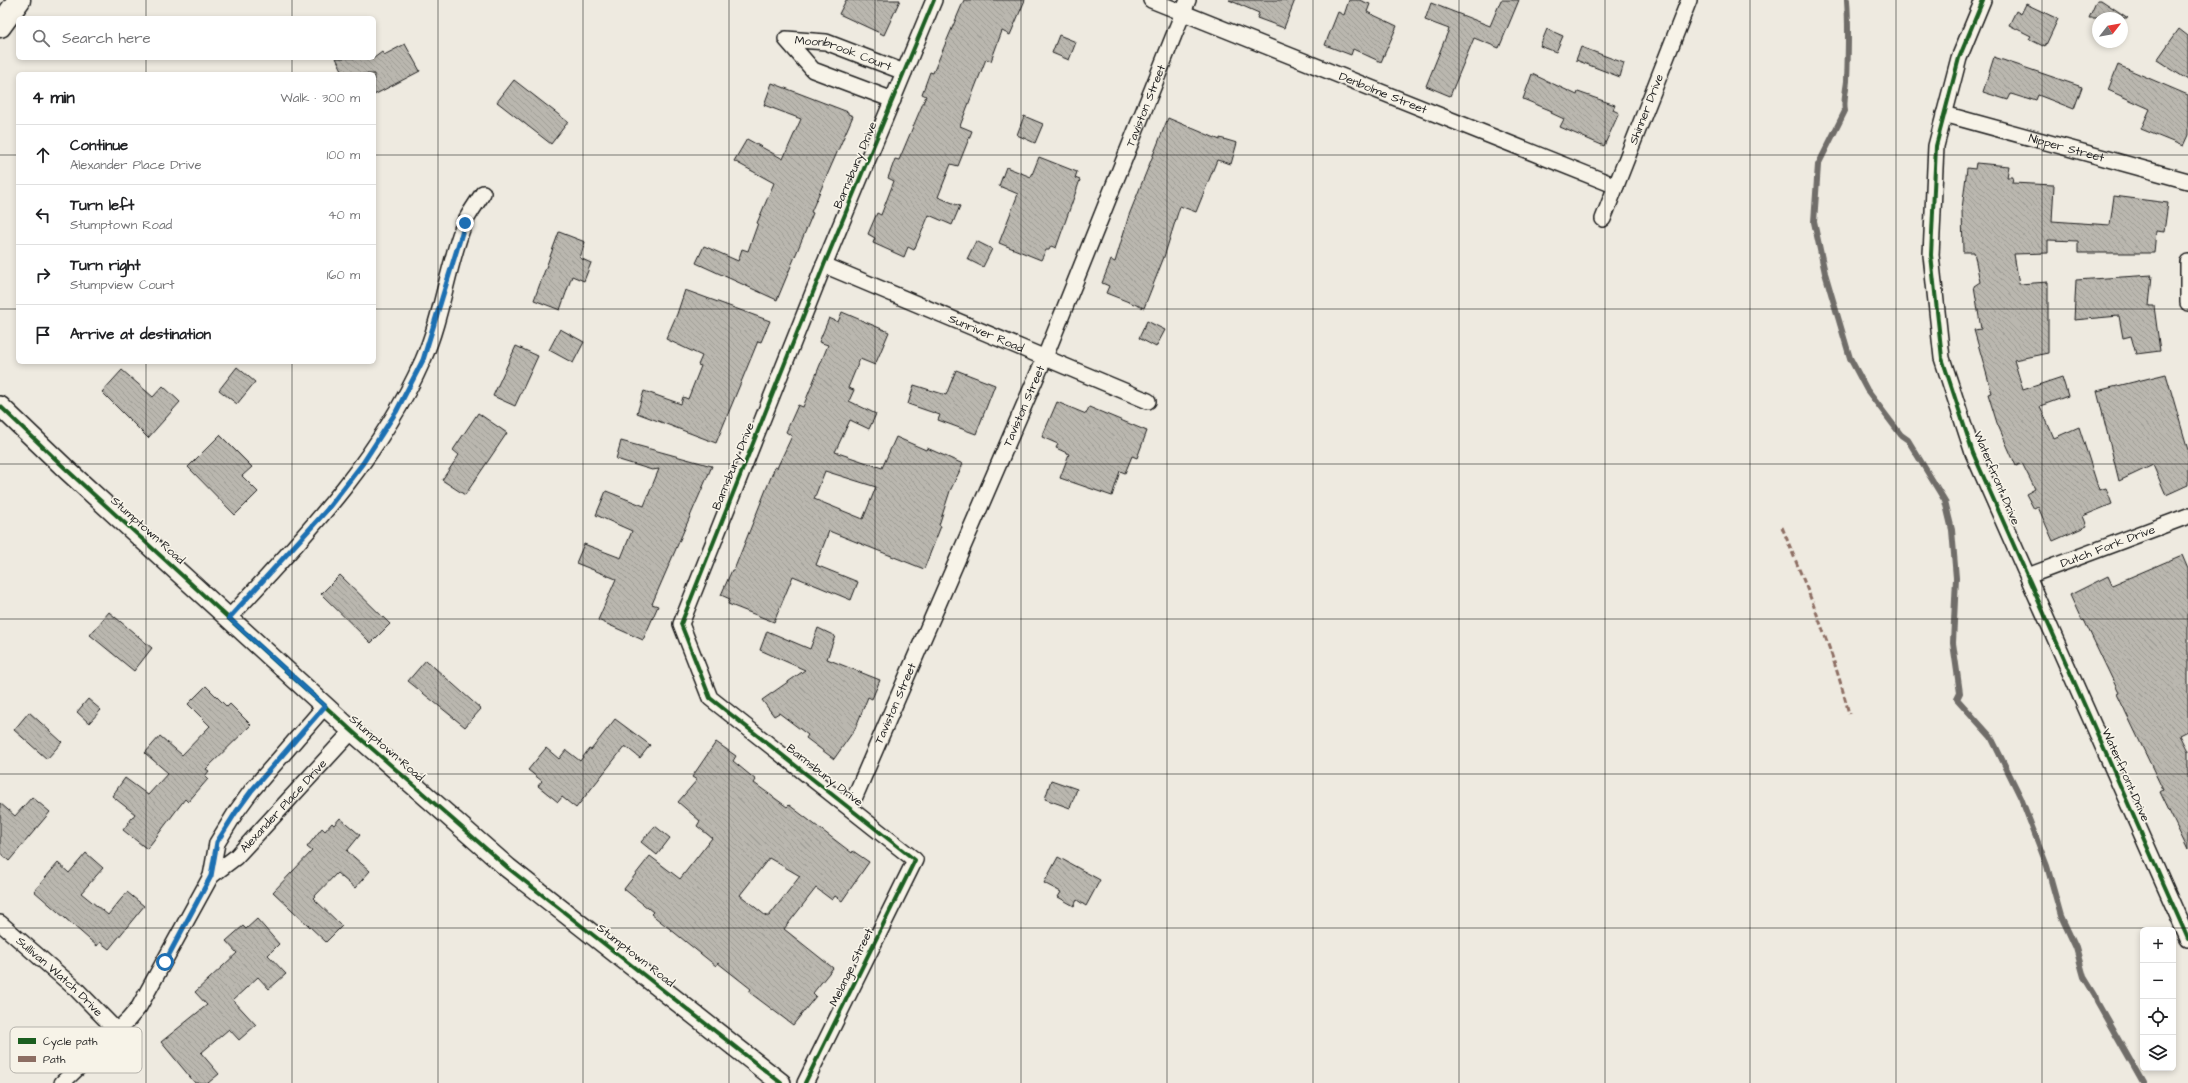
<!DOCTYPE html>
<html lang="en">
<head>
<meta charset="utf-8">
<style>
	:root { --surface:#fff; --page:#f2f2f2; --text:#202124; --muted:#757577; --line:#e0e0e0 }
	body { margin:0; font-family:"Architects Daughter",sans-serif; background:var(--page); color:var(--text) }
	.controls { position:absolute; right:12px; bottom:12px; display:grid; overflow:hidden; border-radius:6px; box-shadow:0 2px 6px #0003 }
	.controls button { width:36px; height:36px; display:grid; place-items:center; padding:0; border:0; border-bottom:1px solid var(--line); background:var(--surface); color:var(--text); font:20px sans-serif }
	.compass { position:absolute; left:2092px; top:12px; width:36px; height:36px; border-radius:50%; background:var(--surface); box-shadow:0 2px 6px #0003; rotate:59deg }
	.stop { position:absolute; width:12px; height:12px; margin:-9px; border:3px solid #1f6fb2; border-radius:50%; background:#fff }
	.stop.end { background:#1f6fb2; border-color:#fff; box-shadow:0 1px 4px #0008 }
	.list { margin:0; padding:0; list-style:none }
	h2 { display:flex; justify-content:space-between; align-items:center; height:52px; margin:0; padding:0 16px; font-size:17px }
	h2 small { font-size:13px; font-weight:400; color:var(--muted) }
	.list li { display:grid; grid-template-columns:26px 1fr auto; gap:12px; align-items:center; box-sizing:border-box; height:60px; padding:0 16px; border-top:1px solid var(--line) }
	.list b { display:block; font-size:15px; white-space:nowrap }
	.list p { margin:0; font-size:13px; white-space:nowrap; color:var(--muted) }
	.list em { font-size:13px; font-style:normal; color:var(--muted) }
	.icon { flex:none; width:22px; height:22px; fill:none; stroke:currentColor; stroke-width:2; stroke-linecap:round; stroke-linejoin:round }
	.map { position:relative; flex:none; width:2188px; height:1083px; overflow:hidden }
	.search { position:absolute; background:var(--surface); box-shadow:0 2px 6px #0003; left:16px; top:16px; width:360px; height:44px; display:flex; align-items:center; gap:10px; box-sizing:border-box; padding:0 14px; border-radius:6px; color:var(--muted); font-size:15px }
	.panel { position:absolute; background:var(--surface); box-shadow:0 2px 6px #0003; left:16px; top:72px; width:360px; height:292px; border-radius:6px }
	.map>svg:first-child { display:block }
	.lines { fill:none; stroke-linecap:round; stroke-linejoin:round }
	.stream { stroke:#6f6d69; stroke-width:6 }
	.building { fill:url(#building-back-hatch); stroke:#1c1c1c; fill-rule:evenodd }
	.minor-casing { stroke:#1c1c1c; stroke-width:18 }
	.tertiary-casing { stroke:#1c1c1c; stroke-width:22 }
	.primary-casing { stroke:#1c1c1c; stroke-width:25 }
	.minor { stroke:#f7f3e8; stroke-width:15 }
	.tertiary { stroke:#f7f3e8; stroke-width:19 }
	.primary { stroke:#f7f3e8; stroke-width:22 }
	.quiet { stroke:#8d6e63; stroke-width:3; stroke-dasharray:6 3; stroke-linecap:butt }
	.cycleway-casing { stroke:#f7f3e8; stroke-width:6 }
	.cycleway { stroke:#1b5e20; stroke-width:4 }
	.route { stroke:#1f6fb2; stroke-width:5 }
	.grid { fill:none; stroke:#1c1c1c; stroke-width:1; stroke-opacity:0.55 }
	.labels { text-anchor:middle; stroke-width:3.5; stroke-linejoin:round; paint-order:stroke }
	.street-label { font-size:12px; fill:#1c1c1c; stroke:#f7f3e8 }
	.key { fill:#f7f3e8; stroke:#b5b2ab; stroke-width:1 }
	.key-label { font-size:11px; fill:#1c1c1c }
</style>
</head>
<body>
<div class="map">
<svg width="2188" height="1083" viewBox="0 0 2188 1083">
	<defs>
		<pattern id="building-back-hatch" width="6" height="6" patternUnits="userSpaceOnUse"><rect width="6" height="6" fill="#bab7af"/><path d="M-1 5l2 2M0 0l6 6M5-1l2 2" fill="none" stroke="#9f9d96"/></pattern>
	</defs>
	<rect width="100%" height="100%" fill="#eeeae0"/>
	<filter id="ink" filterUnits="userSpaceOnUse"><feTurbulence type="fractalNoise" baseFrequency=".025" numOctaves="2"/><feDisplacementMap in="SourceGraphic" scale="8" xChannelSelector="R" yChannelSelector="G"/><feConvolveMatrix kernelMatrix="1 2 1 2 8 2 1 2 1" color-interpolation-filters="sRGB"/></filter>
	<g filter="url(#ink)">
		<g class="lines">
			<!-- stream -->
			<path class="stream" d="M 1847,0 C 1849,27 1848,54 1847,81 C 1846,91 1843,101 1845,111 L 1818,165 L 1814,222 L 1825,273 L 1850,358 L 1867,390 L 1901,435 L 1908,440 L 1945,501 L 1952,530 L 1956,578 L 1953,643 L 1960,693 L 1957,699 L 1991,737 L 2021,798 L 2047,866 L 2061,916 L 2076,948 L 2084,977 L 2095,995 L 2097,1002 L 2143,1083"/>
		</g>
		<!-- building -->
		<g class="building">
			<polygon points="846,0 900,0 884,35 839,14"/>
			<polygon points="964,0 1025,0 1010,35 1002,31 991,61 986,59 960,126 972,131 958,166 951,164 938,197 960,206 952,225 929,215 914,250 908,247 904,257 873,243 875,238 868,234 877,213 881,215 894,181 888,178 895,159 899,160 926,96 922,94 930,72 933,73"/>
			<polygon points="1229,0 1295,0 1284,28 1257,18 1259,13"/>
			<polygon points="1349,0 1359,0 1370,4 1367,12 1397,26 1381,62 1353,49 1351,55 1325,45 1338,12 1344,15"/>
			<polygon points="1501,0 1519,0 1499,48 1474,38 1450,96 1426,86 1449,29 1425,20 1431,3 1490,26"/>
			<polygon points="2097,0 2101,0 2128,18 2089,18"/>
			<polygon points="2026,4 2058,19 2045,47 2029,39 2031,36 2009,25 2016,11 2021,14"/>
			<polygon points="1547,29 1563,36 1556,52 1540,46"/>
			<polygon points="2179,29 2188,36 2188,80 2157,60"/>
			<polygon points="1059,35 1076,42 1069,60 1052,53"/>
			<polygon points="405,44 420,71 374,95 374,74 344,74 336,58 374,58 382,52 384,55"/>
			<polygon points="1581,47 1624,63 1620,77 1576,60"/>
			<polygon points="1994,57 2082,87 2074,109 2038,95 2036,100 2030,98 2030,100 2011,94 2008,100 1983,92"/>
			<polygon points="2118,65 2188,95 2188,135 2183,146 2141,129 2150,109 2108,90"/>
			<polygon points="1532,74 1577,95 1578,92 1615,105 1613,110 1619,113 1604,146 1560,127 1564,119 1551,113 1552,111 1523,99"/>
			<polygon points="514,80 568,122 551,144 497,102"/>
			<polygon points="772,83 848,112 848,114 853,116 811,212 813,213 777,300 696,263 704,246 738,261 742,249 748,251 758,223 757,223 774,183 734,161 747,139 783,159 801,119 764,105"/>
			<polygon points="1024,116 1043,124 1035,143 1017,135"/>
			<polygon points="1168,118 1220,140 1220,138 1237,143 1231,164 1217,160 1196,212 1180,206 1164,257 1144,308 1106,293 1109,286 1102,283 1111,260 1115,262 1129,215"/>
			<polygon points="1039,157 1077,172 1075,178 1080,180 1056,248 1051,246 1049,250 1046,250 1041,260 999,243 1018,194 999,186 1006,167 1031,177"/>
			<polygon points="1976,163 2009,166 2007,177 2013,177 2012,183 2054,185 2052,221 2110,225 2114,196 2168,203 2164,232 2156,231 2154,253 2078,253 2078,241 2048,240 2048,253 2014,254 2019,284 2048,282 2048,353 2014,360 2023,390 2062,377 2068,396 2040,406 2054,438 2079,427 2099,490 2106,488 2112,504 2083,516 2087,526 2053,541 2038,507 2034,509 2026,494 2035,489 2022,463 2016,466 1997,423 1988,394 1992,393 1974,330 1981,329 1974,286 1980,282 1974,252 1963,252 1962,209 1967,168 1975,169"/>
			<polygon points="559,232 585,242 580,258 591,263 584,281 572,276 560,310 534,300"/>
			<polygon points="976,241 992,249 983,267 967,259"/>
			<polygon points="2152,275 2149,306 2154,306 2160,351 2136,354 2131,336 2123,338 2119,316 2074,320 2076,280"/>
			<polygon points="685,290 770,321 761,342 758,341 716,443 637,413 644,391 681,404 683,397 688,399 701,366 698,365 702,356 666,339 677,314"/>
			<path d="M 842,312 L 889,332 L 875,365 L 860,359 L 848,388 L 854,390 L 849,401 L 876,414 L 869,429 L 850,420 L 835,452 L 882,468 L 896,437 L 926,450 L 927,448 L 963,464 L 950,491 L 939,525 L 941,526 L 924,569 L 829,531 L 816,565 L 858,582 L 851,600 L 793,576 L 774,622 L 728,604 L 730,599 L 721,595 L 732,570 L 734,570 L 775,467 L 777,468 L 792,436 L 786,432 L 798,405 L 803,407 L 828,345 L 819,342 L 829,318 L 838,322 ZM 825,471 L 876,487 L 863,519 L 814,499 Z"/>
			<polygon points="1147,321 1165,330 1156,347 1139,338"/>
			<polygon points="560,329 584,342 573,363 549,350"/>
			<polygon points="516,346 538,356 515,406 493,396"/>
			<polygon points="237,367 255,382 237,404 219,390"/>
			<polygon points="122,370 153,397 163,386 180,402 148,438 102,392"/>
			<polygon points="956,370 995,385 976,434 938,420 940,415 908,404 914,385 946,395"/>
			<polygon points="2166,374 2188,450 2188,485 2166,495 2153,465 2119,481 2097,391"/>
			<polygon points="1057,402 1086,414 1089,407 1147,431 1137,458 1132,456 1125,473 1120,471 1112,496 1060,478 1069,454 1056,448 1058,444 1042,437"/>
			<polygon points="478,413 507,433 465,495 442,480 459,455 453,450"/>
			<polygon points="220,435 252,467 242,476 258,492 235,515 188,467"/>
			<polygon points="621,441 712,466 652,604 658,606 643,640 598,620 616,579 576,563 584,544 621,558 632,531 596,515 606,491 644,506 659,469 652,470 616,459"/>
			<polygon points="2182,555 2188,569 2188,731 2180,735 2188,751 2188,850 2160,792 2163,790 2117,694 2119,693 2084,620 2082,621 2070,595 2108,576 2112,585"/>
			<polygon points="340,575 390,624 371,643 321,594"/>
			<polygon points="109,612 152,648 134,671 90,635"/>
			<polygon points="818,628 835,636 827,659 880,680 872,699 868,697 855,729 834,759 806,738 808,735 779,713 774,716 762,700 805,670 760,650 767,631 810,649"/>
			<polygon points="426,660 481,709 465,727 408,681"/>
			<polygon points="206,686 227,707 230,704 251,725 206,769 209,771 205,776 208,779 188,802 185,799 147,849 123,830 135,814 112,796 125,778 148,795 168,773 145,753 160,736 182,755 210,726 188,704"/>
			<polygon points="88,699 101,710 89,723 77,712"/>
			<polygon points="29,712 62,742 47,759 14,730"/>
			<polygon points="615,719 650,745 640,758 625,746 576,808 562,797 558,802 538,786 542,781 528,770 546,748 559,759 566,750 580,761 589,749 591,750"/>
			<path d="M 716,742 L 736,756 L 733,761 L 756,780 L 754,783 L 787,807 L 789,805 L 852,853 L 853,851 L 869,862 L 842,901 L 835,896 L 832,900 L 816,888 L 784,929 L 833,968 L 813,993 L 816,996 L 793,1025 L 749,992 L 751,989 L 718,963 L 716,966 L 675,933 L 651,914 L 653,912 L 624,889 L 650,856 L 680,879 L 712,838 L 697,826 L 700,821 L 678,802 L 697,780 L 692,777 ZM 769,858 L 800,876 L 769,916 L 766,916 L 740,895 Z"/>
			<polygon points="1051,780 1077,789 1070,808 1045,799"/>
			<polygon points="32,797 50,812 9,861 0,853 0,803 15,816"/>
			<polygon points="340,818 360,835 347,851 370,871 355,888 337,873 313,898 342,926 326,942 273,892 312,851 307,847 322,828 325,831 332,823 334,825"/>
			<polygon points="655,826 670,838 657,855 641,842"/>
			<polygon points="86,853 103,868 81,893 108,915 127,892 144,906 109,949 100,942 97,946 34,891 58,863 69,873"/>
			<polygon points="1058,857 1100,880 1086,906 1077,900 1074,906 1058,897 1061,892 1044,883"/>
			<polygon points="257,919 279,944 268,955 286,974 269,989 258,977 233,1000 256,1025 239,1040 229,1029 201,1053 219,1074 208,1083 195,1083 161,1042 207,1005 195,992 237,953 226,941 243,926 246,929"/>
		</g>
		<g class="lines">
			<defs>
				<g id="minor">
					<path id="s1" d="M 1151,0 L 1616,186"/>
					<polyline points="1983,0 1959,58 1936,146 1931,255 1942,358 1973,453 2188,939"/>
					<path id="s2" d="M 893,100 L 813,70 L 786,39 L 826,42 L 904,72"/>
					<path id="s3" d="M 1944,114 L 2188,181"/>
					<path id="s4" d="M 1603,219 L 1689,0"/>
					<polyline points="2188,262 2188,303"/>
					<path id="s5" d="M 824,265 L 1148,401"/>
					<path id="s6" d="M 2028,576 L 2188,516"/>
					<path d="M 229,618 C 302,539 379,460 423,360 C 442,317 447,268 464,224 C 469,213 477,203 483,193"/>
					<path id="s7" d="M 850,808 L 1045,357 L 1188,0"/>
					<path id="s8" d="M 211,876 L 236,857 L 352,731"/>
					<path id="s9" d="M 0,923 L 76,989 L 117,1031"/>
					<polyline points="62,1083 128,1020 139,1007 211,876 217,843 236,812 252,790 325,706"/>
					<polyline points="805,1083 915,860 710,698 681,624 824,265 934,0"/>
				</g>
				<polyline id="tertiary" points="0,406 68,471 352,731 508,868 781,1083"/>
				<polyline id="primary" points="0,26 19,0"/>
			</defs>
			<!-- minor casing -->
			<use href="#minor" class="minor-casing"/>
			<!-- tertiary casing -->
			<use href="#tertiary" class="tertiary-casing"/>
			<!-- primary casing -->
			<use href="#primary" class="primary-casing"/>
			<!-- minor -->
			<use href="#minor" class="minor"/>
			<!-- tertiary -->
			<use href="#tertiary" class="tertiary"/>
			<!-- primary -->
			<use href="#primary" class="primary"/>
			<!-- quiet -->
			<path class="quiet" d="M 1782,527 C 1807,589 1833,649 1849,714"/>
			<defs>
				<g id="cycleway">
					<polyline points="1983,0 1959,58 1936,146 1931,255 1942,358 1973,453 2188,939"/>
					<polyline points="0,406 68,471 352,731 508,868 781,1083"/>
					<polyline points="805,1083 915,860 710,698 681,624 824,265 934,0"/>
				</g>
			</defs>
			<!-- cycleway casing -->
			<use href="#cycleway" class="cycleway-casing"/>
			<!-- cycleway -->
			<use href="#cycleway" class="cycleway"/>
		</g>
	</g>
	<g class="lines" filter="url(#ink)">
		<!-- route -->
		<polyline class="route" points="165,962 211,876 217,842 236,812 252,790 325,706 229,618 326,511 363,463 396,412 423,360 465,223"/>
	</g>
	<!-- grid -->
	<path class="grid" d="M 146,0 L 146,18M 292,0 L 292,18M 438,0 L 438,1083M 583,0 L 583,1083M 729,0 L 729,1083M 875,0 L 875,1083M 1021,0 L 1021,1083M 1167,0 L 1167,1083M 1313,0 L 1313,1083M 1459,0 L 1459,1083M 1605,0 L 1605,1083M 1750,0 L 1750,1083M 1896,0 L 1896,1083M 2042,0 L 2042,1083M 146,58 L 146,74M 292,58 L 292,74M 0,155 L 18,155M 374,155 L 2188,155M 0,309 L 18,309M 374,309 L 2188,309M 146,362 L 146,1083M 292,362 L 292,1083M 0,464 L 2188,464M 0,619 L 2188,619M 0,774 L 2188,774M 0,928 L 2188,928"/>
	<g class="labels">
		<!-- street labels -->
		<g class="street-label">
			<text dy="4" stroke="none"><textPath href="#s2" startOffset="186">Moonbrook Court</textPath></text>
			<text dy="4" stroke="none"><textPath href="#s1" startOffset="250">Denbolme Street</textPath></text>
			<text dy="4" stroke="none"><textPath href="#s7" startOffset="762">Taviston Street</textPath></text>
			<text dy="4" stroke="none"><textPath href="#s4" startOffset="118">Shinner Drive</textPath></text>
			<text dy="4" stroke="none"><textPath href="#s3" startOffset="127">Nipper Street</textPath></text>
			<text transform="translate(855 165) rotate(-67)" y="4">Barnsbury Drive</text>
			<text dy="4" stroke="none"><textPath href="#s5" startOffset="176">Sunriver Road</textPath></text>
			<text dy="4" stroke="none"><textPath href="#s7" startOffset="438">Taviston Street</textPath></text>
			<text transform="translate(733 466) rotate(-68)" y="4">Barnsbury Drive</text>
			<text transform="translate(1997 478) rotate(67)" y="4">Waterfront Drive</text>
			<text transform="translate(148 530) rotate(42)" y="4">Stumptown Road</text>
			<text dy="4" stroke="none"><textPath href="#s6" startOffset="85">Dutch Fork Drive</textPath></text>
			<text dy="4" stroke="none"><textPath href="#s7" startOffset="114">Taviston Street</textPath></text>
			<text transform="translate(387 748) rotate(41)" y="4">Stumptown Road</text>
			<text transform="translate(825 775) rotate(38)" y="4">Barnsbury Drive</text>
			<text transform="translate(2126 775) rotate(66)" y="4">Waterfront Drive</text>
			<text dy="4" stroke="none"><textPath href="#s8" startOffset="101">Alexander Place Drive</textPath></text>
			<text transform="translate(636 955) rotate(38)" y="4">Stumptown Road</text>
			<text transform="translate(851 967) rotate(-64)" y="4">Melange Street</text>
			<text dy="4" stroke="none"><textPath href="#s9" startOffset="80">Sullivan Watch Drive</textPath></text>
		</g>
	</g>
	<!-- legend -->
	<rect x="10" y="1027" width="132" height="46" rx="6" class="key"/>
	<rect x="18" y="1038" width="18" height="6" fill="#1b5e20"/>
	<rect x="18" y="1056" width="18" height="6" fill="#8d6e63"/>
	<g class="key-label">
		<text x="43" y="1045">Cycle path</text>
		<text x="43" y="1063">Path</text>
	</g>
</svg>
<div class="controls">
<button>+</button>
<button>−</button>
<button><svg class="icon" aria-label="locate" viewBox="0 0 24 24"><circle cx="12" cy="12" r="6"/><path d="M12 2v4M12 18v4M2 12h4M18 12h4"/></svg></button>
<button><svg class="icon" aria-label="layers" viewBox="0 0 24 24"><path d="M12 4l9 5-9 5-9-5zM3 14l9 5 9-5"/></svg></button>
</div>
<svg class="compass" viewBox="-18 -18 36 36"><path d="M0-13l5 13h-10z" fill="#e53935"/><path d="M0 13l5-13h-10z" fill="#757577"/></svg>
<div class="stop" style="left:165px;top:962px"></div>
<div class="stop end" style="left:465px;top:223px"></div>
<div class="search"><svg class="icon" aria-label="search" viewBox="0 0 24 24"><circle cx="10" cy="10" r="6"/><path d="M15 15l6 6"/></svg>Search here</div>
<section class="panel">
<h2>4 min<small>Walk · 300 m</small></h2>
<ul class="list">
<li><svg class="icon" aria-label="ahead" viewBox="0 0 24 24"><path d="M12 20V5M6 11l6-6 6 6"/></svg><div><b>Continue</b><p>Alexander Place Drive</p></div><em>100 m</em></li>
<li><svg class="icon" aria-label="left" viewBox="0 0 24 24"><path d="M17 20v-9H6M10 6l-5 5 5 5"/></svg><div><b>Turn left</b><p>Stumptown Road</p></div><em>40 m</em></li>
<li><svg class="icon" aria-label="right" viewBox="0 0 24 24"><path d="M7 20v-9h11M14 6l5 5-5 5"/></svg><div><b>Turn right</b><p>Stumpview Court</p></div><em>160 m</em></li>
<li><svg class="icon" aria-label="arrive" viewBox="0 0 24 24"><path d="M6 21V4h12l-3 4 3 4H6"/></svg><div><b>Arrive at destination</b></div></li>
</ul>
</section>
</div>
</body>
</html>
